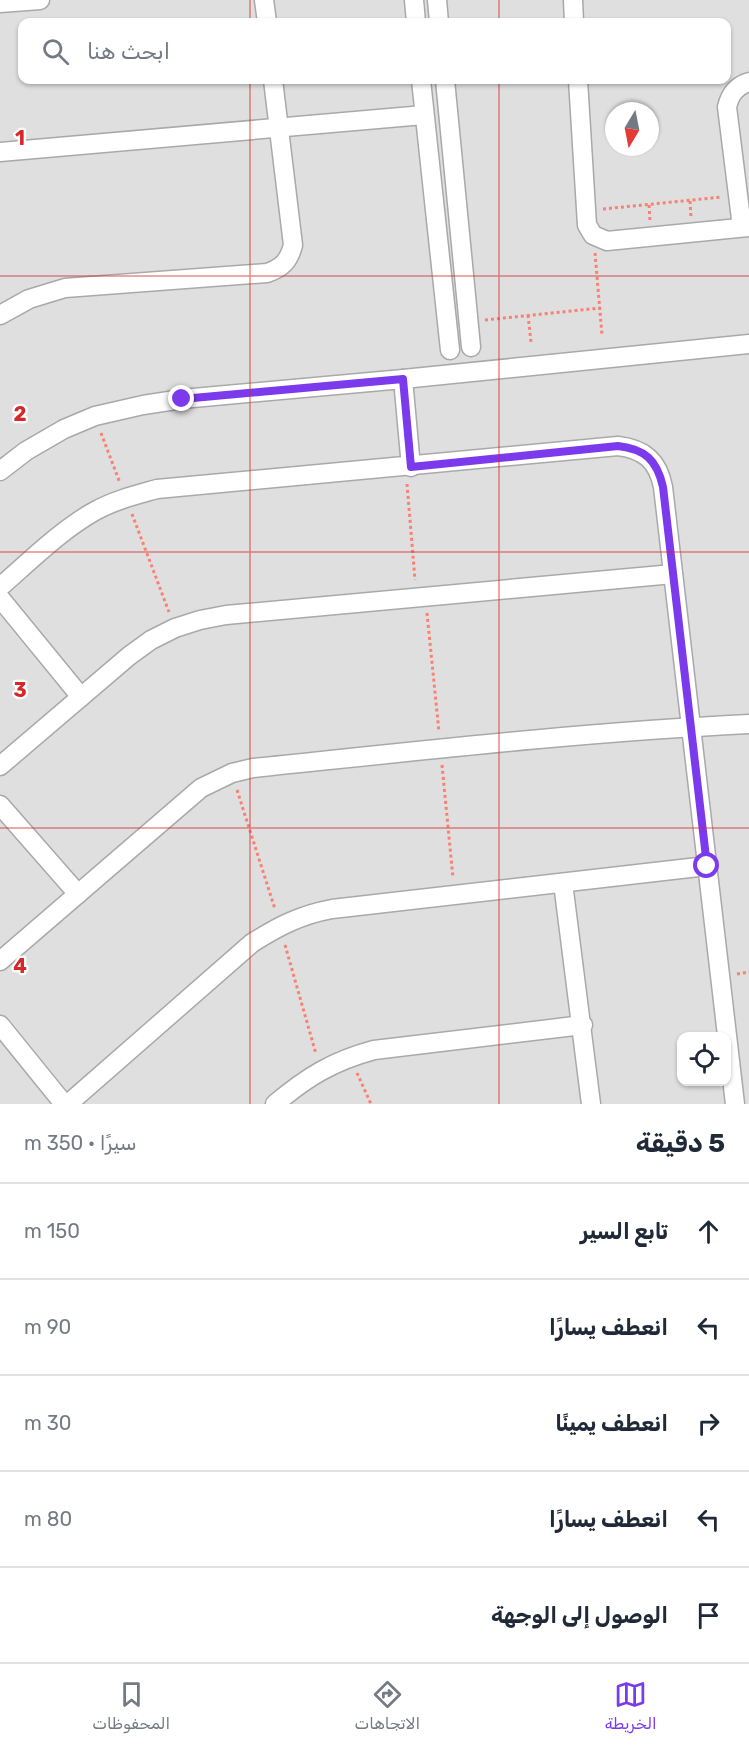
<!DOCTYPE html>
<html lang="ar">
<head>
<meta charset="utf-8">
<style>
	:root { --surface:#fff; --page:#f6f6f7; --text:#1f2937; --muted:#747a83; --line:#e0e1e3; --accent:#7c3aed }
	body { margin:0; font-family:Rubik,"Noto Sans Arabic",sans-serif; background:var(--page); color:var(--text); direction:rtl }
	.controls { position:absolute; right:18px; bottom:18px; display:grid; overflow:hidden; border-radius:12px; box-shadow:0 2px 4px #0004 }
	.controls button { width:54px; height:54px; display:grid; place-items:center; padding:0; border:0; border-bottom:2px solid var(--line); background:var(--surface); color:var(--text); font:30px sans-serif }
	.compass { position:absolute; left:605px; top:102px; width:54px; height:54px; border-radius:50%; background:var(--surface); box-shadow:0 2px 4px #0004; rotate:190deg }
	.stop { position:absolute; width:18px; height:18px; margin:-14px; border:4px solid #7c3aed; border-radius:50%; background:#fff }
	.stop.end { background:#7c3aed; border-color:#fff; box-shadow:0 2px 6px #0008 }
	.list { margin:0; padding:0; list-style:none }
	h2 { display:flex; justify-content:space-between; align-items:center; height:78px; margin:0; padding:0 24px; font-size:26px }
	h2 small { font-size:20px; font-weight:400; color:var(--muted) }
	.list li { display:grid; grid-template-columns:39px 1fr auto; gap:18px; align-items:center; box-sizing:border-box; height:96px; padding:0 24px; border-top:2px solid var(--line) }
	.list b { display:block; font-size:22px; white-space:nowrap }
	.list em { font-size:20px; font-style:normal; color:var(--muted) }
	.icon { flex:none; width:33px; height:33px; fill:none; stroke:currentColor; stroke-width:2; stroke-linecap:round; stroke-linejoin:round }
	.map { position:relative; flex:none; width:749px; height:1104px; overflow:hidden; direction:ltr }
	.search { position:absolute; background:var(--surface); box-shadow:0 2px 4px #0004; left:18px; right:18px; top:18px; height:66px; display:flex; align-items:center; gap:15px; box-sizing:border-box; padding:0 21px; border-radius:12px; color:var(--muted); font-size:22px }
	.sheet { height:558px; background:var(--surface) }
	nav { display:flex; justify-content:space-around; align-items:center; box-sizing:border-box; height:84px; border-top:2px solid var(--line); background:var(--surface); font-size:16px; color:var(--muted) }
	nav a { display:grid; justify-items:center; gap:3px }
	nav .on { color:var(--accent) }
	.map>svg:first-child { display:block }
	.residential { fill:#e0dfdf; fill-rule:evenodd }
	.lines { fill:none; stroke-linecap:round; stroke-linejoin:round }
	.minor-casing { stroke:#a9a9a9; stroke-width:21 }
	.path { stroke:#fa8072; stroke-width:3; stroke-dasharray:3 3; stroke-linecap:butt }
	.minor { stroke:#fff; stroke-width:18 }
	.route { stroke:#7c3aed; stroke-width:8 }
	.grid { fill:none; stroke:#d62828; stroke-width:1.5; stroke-opacity:0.55 }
	.grid-label { font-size:20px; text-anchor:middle; font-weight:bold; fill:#d62828; stroke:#fff; stroke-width:4.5; stroke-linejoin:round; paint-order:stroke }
</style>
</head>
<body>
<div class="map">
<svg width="749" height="1104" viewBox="0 0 749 1104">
	<rect width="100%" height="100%" fill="#f2efe9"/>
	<!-- residential -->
	<path class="residential" d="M 0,0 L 749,0 L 749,1104 L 0,1104 ZM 22,22 L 726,22 L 726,80 L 22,80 ZM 614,111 L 650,111 L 650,147 L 614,147 ZM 682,1036 L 726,1036 L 726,1082 L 682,1082 Z"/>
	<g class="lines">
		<defs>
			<g id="minor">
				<polyline points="264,0 267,22"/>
				<polyline points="414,0 416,22"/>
				<polyline points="437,0 439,22"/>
				<polyline points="573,0 574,22"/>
				<polyline points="0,3 40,0"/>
				<polyline points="421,80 450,350"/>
				<polyline points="445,80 471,347"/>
				<polyline points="578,80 587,225 593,235 607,241 749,227"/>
				<polyline points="0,152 424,115"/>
				<path d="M 742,227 L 727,107 C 730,94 736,86 749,82"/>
				<path d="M 0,315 L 29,299 L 65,288 L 267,273 C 282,268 289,261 293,245 L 273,80"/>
				<polyline points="403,379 411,467"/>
				<polyline points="0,471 26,451 64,429 95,416 143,405 182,399 403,379 749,344"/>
				<path d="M 0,587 C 30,561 61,530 95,511 C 115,500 136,495 157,489 L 618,446 C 644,449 658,461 663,487 L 735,1104"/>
				<polyline points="0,598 81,697"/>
				<polyline points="0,766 129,656 151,640 175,628 200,620 226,615 673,574"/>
				<polyline points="0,805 78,894"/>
				<polyline points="563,883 591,1104"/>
				<path d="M 0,961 L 201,788 L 232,773 L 253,768 C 418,751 583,732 749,724"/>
				<polyline points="0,1025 64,1104"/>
				<path d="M 68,1104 L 252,943 C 279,926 300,915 332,909 L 707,866"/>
				<path d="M 275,1104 C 307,1077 333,1061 374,1050 L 583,1025"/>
			</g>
		</defs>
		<!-- minor casing -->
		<use href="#minor" class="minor-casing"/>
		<!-- path -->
		<g class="path">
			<polyline points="690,201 691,217"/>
			<polyline points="649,205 650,221"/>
			<polyline points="603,209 722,197"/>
			<polyline points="595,253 602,335"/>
			<polyline points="528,315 531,342"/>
			<polyline points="485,320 600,308"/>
			<polyline points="101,433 120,483"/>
			<polyline points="407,484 415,580"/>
			<polyline points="132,514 169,612"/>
			<polyline points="427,613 439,732"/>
			<polyline points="442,765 453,878"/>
			<polyline points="237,790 275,909"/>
			<polyline points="285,945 316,1054"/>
			<polyline points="737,974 749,972"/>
			<polyline points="357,1073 371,1104"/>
		</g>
		<!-- minor -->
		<use href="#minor" class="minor"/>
	</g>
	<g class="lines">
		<!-- route -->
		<path class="route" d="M 182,399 L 403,379 L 411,467 L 618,446 C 645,449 657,460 663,487 L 707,866"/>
	</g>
	<!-- grid -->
	<path class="grid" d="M 250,0 L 250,22M 499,0 L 499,22M 250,80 L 250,1104M 499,80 L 499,1104M 0,276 L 749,276M 0,552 L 749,552M 0,828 L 749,828"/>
	<g class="grid-label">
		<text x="20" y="145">1</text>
		<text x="20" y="421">2</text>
		<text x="20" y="697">3</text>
		<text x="20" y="973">4</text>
	</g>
</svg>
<div class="controls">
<button><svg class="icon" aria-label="locate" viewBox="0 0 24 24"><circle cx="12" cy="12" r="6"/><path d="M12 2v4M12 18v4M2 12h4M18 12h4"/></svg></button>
</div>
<svg class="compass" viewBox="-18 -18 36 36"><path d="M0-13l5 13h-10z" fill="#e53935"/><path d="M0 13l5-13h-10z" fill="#747a83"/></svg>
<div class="stop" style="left:707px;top:866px"></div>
<div class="stop end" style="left:182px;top:399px"></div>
<div class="search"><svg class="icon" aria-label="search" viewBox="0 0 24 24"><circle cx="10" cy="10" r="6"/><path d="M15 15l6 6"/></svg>ابحث هنا</div>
</div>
<section class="sheet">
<h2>5 دقيقة<small>سيرًا · 350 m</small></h2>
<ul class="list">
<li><svg class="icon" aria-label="ahead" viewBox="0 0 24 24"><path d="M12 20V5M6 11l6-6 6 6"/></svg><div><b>تابع السير</b></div><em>150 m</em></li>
<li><svg class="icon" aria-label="left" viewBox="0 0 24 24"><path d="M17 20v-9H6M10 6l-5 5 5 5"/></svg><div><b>انعطف يسارًا</b></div><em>90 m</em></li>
<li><svg class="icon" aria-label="right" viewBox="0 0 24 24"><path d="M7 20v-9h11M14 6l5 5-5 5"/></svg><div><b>انعطف يمينًا</b></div><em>30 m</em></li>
<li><svg class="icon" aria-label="left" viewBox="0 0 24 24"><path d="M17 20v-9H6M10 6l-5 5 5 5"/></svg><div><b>انعطف يسارًا</b></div><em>80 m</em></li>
<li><svg class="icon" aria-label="arrive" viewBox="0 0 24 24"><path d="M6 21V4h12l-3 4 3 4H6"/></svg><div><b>الوصول إلى الوجهة</b></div></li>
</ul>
</section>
<nav>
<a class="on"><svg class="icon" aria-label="map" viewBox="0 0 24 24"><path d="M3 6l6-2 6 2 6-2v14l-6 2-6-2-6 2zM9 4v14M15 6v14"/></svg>الخريطة</a>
<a><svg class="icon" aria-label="directions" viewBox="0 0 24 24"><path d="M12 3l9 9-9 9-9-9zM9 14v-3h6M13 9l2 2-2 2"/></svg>الاتجاهات</a>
<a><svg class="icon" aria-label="saved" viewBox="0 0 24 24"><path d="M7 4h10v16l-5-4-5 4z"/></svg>المحفوظات</a>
</nav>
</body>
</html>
